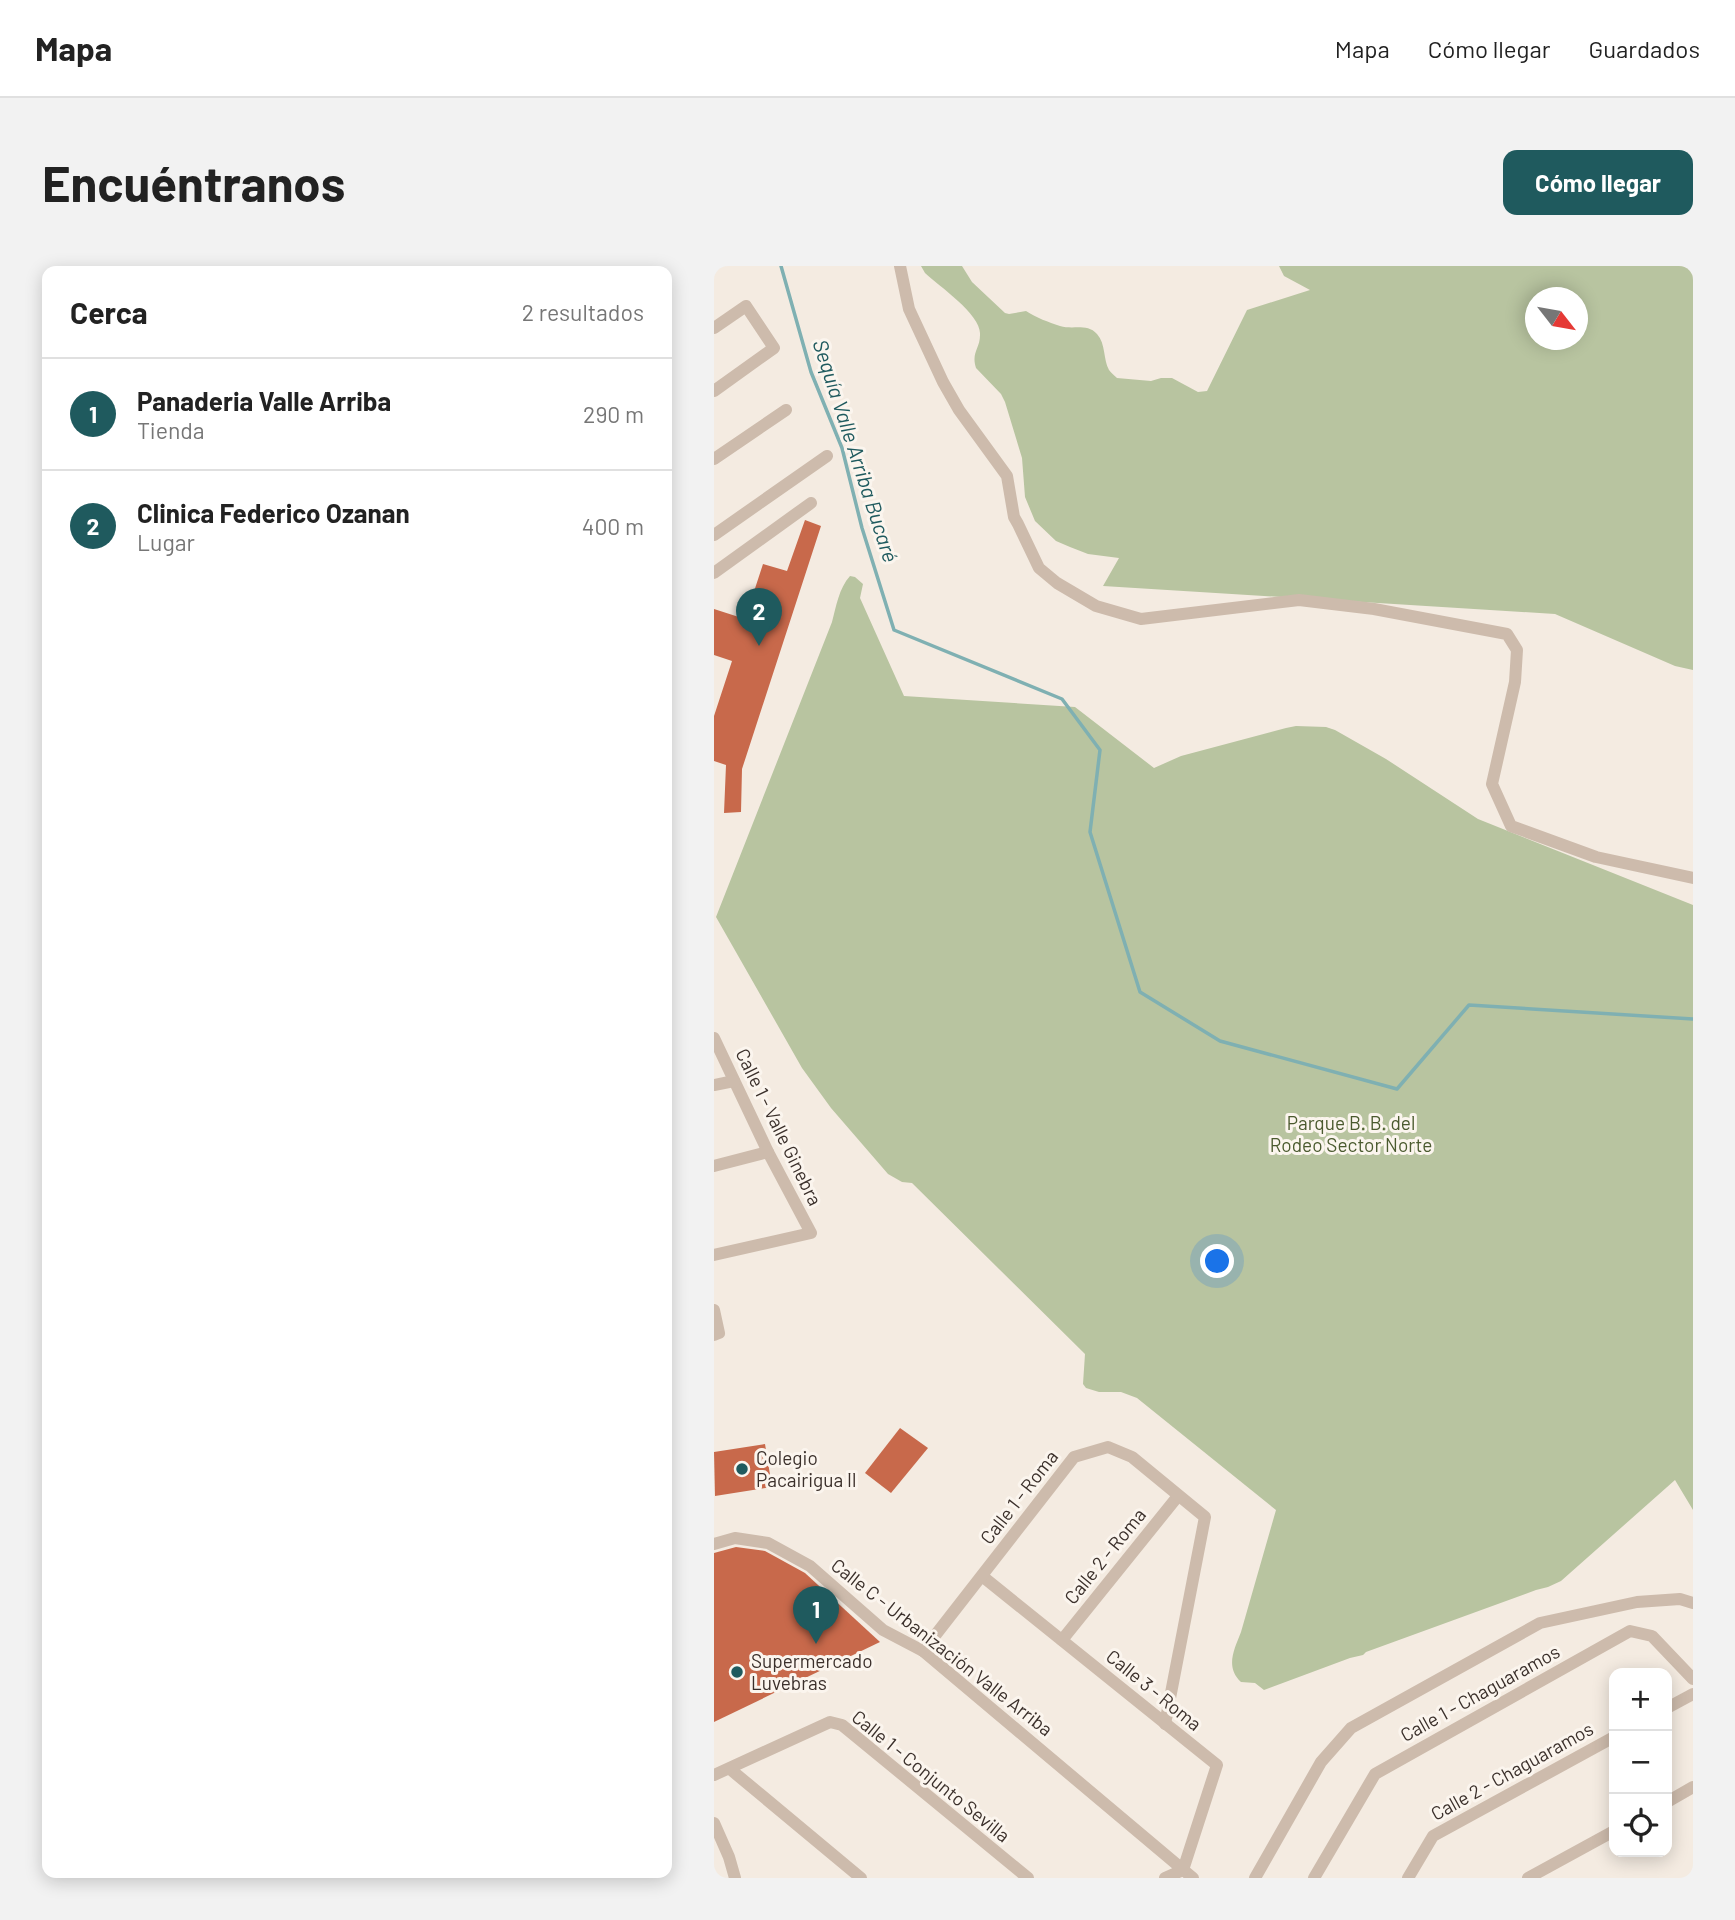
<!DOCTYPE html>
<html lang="es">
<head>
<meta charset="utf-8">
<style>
	:root { --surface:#fff; --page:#f2f2f2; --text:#222; --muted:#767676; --line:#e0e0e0; --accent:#1f5a5e }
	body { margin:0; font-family:Barlow,sans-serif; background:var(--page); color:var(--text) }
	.controls { position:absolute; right:21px; bottom:21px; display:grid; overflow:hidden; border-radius:14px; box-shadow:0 4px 18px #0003 }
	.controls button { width:63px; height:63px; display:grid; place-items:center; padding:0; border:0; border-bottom:2px solid var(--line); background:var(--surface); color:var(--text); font:35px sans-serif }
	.compass { position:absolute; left:811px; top:21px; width:63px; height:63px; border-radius:50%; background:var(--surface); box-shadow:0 4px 18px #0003; rotate:121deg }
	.you { position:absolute; left:504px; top:996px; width:24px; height:24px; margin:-18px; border:5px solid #fff; border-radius:50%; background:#1a73e8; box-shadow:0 0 0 10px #1a73e833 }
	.badge { display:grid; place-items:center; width:46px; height:46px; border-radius:50%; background:var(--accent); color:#fff; font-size:23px; font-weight:700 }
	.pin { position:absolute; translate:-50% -58px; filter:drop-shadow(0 2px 4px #0008) }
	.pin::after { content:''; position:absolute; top:37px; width:24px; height:21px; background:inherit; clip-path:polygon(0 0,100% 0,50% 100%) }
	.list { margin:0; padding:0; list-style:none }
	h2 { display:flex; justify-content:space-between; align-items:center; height:91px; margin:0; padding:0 28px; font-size:30px }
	h2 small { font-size:23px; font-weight:400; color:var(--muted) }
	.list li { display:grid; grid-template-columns:46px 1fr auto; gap:21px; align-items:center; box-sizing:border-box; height:112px; padding:0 28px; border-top:2px solid var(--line) }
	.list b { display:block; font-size:26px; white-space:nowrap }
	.list p { margin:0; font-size:23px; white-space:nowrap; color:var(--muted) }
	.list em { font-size:23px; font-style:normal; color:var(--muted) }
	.icon { flex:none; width:38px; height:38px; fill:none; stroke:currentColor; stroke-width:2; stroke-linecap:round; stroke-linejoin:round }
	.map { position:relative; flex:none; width:979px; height:1612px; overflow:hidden; border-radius:14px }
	header { display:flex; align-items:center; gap:42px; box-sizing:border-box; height:98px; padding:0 35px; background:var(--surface); border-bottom:2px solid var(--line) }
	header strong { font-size:33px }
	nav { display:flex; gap:38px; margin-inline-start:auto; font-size:24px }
	.intro { display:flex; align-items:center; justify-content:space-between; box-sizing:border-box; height:168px; padding:0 42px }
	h1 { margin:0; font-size:49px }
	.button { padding:18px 32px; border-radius:14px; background:var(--accent); color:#fff; font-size:24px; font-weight:700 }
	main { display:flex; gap:42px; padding:0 42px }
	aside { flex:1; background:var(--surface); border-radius:14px; box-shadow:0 4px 18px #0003 }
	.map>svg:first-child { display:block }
	.green { fill:#b8c4a0; fill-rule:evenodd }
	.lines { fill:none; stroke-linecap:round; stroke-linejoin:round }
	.stream { stroke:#7fb0b2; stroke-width:3.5 }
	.building { fill:#c8694b }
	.minor { stroke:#cdbbac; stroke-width:12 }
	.poi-dot { fill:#1f5a5e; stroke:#fbf5ee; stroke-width:2.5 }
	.labels { text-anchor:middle; stroke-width:6; stroke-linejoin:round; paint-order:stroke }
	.park-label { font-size:19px; fill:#4a5a2e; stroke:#fbf5ee }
	.street-label { font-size:19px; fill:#3b302b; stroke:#fbf5ee }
	.poi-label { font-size:19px; fill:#3b302b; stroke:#fbf5ee; text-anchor:start }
	.water-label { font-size:21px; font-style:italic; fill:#1f5a5e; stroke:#fbf5ee }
</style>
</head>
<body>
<header>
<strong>Mapa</strong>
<nav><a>Mapa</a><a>Cómo llegar</a><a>Guardados</a></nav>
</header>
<div class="intro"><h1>Encuéntranos</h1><a class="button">Cómo llegar</a></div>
<main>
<aside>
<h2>Cerca<small>2 resultados</small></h2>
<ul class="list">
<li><span class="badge">1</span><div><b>Panaderia Valle Arriba</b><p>Tienda</p></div><em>290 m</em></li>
<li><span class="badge">2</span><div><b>Clinica Federico Ozanan</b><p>Lugar</p></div><em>400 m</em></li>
</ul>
</aside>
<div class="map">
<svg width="979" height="1612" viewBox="0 0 979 1612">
	<rect width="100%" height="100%" fill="#f4ebe1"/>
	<!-- green -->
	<g class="green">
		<path d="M 207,0 L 248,0 L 258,16 L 291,47 L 295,48 L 312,45 C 323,52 334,56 346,60 C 359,64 373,57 383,68 C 392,78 389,93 395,104 C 397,107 400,109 403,112 L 437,115 L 447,112 L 458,112 L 484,126 L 493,125 L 533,44 L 596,24 L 570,10 L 565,0 L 979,0 L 979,404 L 961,400 L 841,348 L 389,320 L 405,292 L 374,288 L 356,281 L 342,275 L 321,255 L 311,231 L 308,192 L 291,136 L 287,128 L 262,102 C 257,86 266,83 266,69 C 268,49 226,21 211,7 ZM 822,32 L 864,32 L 864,74 L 822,74 Z"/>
		<path d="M 136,310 L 141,311 L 149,318 L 146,332 L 190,430 L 361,441 L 440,502 L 467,490 L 572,462 L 582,460 L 612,461 L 621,464 L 672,493 L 764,553 L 979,639 L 979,1244 L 961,1214 L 847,1315 L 834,1321 L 822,1324 L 652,1386 L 649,1389 L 636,1392 L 550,1424 L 541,1417 L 527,1416 C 511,1401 520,1384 527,1366 L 562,1244 L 423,1132 L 407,1126 L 385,1126 L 372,1122 L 369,1118 L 371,1088 L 198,917 L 188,916 L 174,908 L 117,842 L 88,802 L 2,651 L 118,356 C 122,341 125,322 136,310 Z"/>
	</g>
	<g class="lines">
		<!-- stream -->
		<polyline class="stream" points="67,0 97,106 128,182 148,262 180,364 348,433 386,484 376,566 426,726 506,775 683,823 755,739 979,753"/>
	</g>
	<!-- building -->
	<g class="building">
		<polygon points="91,254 107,260 28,503 27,546 10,547 12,499 0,495 0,450 18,395 0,389 0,343 31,353 49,298 73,305"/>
		<polygon points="186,1162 214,1182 177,1227 151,1207"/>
		<polygon points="51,1178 58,1221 1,1230 0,1186"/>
		<polygon points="22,1281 51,1285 91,1307 166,1376 0,1456 0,1287"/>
	</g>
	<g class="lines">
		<!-- minor -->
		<g class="minor">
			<polyline points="186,0 195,43 229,116 245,144 293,210 300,251 304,258 325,302 343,317 382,340 427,353 585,334 660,343 793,368 803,384 801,416 778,518 797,560 882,591 979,612"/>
			<polyline points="0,62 32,40 60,82 0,125"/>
			<polyline points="0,193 72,144"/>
			<polyline points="0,269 113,190"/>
			<polyline points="0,307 97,237"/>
			<polyline points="0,772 54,886 97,967 0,989"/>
			<polyline points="0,819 20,815"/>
			<polyline points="0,900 54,886"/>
			<polyline points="0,1044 5,1067 0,1069"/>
			<polyline points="0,1278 21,1272 54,1277 96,1300 169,1364 209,1385 479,1612"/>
			<polyline points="268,1310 503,1499 469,1604 451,1612"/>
			<polyline points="348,1374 464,1230"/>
			<polyline points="209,1385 360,1191 394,1181 418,1191 491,1251 451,1458"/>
			<polyline points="953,1442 979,1428"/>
			<polyline points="16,1503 147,1612"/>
			<polyline points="0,1509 116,1456 128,1459 314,1612"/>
			<polyline points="953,1536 979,1521"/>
			<polyline points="0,1557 15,1591 21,1612"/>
			<polyline points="541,1612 607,1496 637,1462 826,1357 923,1336 966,1333 979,1337"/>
			<polyline points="600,1612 661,1508 916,1365 938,1370 979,1413"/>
			<polyline points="694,1612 719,1570 900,1471"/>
			<polyline points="814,1612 900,1565"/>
		</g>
	</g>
	<!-- markers -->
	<g class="poi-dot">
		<circle cx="28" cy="1203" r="7"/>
		<circle cx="23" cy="1406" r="7"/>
	</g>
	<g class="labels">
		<!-- park labels -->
		<g class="park-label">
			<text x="637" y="864">Parque B. B. del<tspan x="637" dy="22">Rodeo Sector Norte</tspan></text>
		</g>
		<!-- street labels -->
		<g class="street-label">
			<text transform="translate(65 861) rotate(64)" y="7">Calle 1 - Valle Ginebra</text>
			<text transform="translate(305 1231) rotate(-52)" y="7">Calle 1 - Roma</text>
			<text transform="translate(391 1290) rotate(-51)" y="7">Calle 2 - Roma</text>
			<text transform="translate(228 1381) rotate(38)" y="7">Calle C - Urbanización Valle Arriba</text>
			<text transform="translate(440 1424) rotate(39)" y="7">Calle 3 - Roma</text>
			<text transform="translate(766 1427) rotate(-29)" y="7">Calle 1 - Chaguaramos</text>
			<text transform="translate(798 1505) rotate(-29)" y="7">Calle 2 - Chaguaramos</text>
			<text transform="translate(217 1510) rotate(39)" y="7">Calle 1 - Conjunto Sevilla</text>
		</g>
		<!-- poi labels -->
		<g class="poi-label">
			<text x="42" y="1199">Colegio<tspan x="42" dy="22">Pacairigua II</tspan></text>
			<text x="37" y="1402">Supermercado<tspan x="37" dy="22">Luvebras</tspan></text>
		</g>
		<!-- water labels -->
		<g class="water-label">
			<text transform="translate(141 185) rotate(72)" y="7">Sequía Valle Arriba Bucaré</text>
		</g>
	</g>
</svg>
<div class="controls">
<button>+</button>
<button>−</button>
<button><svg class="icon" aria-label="locate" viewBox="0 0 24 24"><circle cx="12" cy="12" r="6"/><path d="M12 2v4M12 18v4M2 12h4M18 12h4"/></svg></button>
</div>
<svg class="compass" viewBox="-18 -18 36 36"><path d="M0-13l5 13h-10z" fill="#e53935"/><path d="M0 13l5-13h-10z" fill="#767676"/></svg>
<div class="you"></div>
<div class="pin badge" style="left:102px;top:1378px">1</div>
<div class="pin badge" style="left:45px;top:380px">2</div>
</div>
</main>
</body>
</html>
